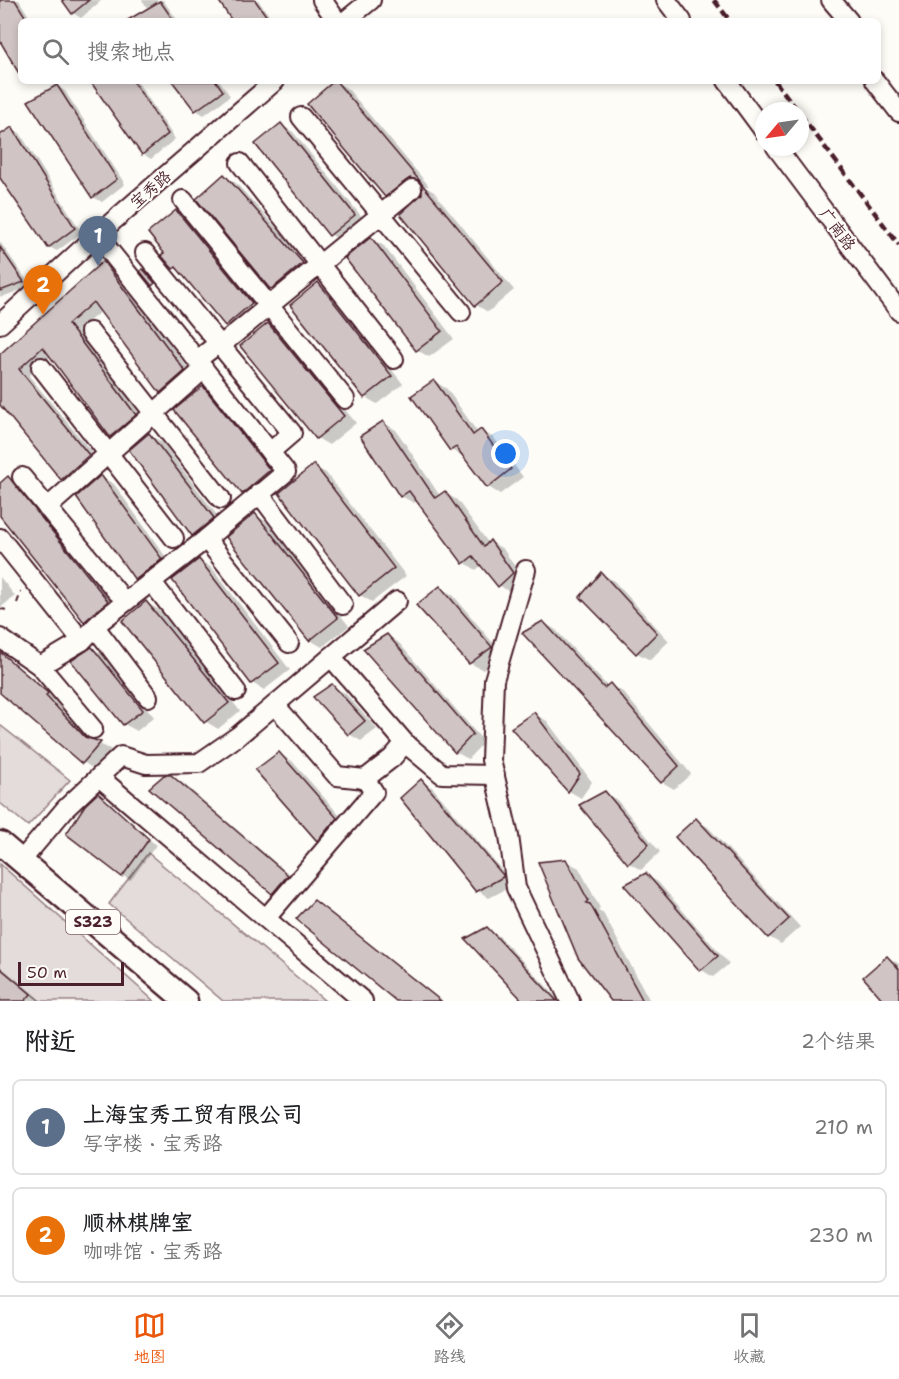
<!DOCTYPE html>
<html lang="zh">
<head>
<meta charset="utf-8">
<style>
	:root { --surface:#fff; --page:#f2f2f2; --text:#202124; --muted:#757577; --line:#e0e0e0; --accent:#ea580c }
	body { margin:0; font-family:"Shantell Sans","LXGW WenKai TC",sans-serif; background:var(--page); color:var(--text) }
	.compass { position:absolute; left:755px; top:102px; width:54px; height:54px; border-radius:50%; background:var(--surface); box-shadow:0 3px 9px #0003; rotate:241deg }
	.scale { position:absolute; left:18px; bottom:15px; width:106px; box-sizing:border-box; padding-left:6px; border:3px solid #4a1f2b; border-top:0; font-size:16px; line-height:21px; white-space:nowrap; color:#4a1f2b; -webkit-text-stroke:4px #fdfcf7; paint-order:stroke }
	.you { position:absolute; left:506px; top:454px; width:21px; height:21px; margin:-15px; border:4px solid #fff; border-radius:50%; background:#1a73e8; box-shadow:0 0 0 9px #1a73e833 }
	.badge { display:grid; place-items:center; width:39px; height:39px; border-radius:50%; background:var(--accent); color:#fff; font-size:20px; font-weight:700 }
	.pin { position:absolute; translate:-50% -50px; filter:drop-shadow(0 2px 3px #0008) }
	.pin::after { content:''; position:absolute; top:32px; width:21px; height:18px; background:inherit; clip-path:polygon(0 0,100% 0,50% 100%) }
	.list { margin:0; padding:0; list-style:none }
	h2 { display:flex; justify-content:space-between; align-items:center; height:78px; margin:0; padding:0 24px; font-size:26px }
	h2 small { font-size:20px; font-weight:400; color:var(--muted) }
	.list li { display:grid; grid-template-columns:39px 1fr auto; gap:18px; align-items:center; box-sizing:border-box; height:96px; margin:0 12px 12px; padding:0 12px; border:2px solid var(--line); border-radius:9px }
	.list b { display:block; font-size:22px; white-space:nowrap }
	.list p { margin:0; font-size:20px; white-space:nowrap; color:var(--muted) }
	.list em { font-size:20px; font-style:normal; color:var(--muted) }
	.icon { flex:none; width:33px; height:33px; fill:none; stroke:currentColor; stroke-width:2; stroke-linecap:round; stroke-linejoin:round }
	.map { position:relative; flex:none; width:899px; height:1001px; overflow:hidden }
	.search { position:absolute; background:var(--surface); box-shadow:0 3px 9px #0003; left:18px; right:18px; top:18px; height:66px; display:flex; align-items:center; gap:15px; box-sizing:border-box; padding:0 21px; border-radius:9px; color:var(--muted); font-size:22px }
	.sheet { height:294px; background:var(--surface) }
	nav { display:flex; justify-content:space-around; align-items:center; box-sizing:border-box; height:84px; border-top:2px solid var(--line); background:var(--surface); font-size:16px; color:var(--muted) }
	nav a { display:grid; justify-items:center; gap:3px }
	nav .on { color:var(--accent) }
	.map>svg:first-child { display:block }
	.green { fill:#e3dcda; stroke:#967e82; stroke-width:1.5 }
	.shadow { fill:#0003 }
	.building { fill:#d0c5c4; stroke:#4a1f2b; stroke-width:1.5 }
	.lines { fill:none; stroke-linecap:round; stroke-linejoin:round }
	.minor-casing { stroke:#4a1f2b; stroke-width:22 }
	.major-casing { stroke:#4a1f2b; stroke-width:27 }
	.path { stroke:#4a1f2b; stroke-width:2; stroke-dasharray:6 4.5; stroke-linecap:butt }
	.minor { stroke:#fdfcf7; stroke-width:18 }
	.major { stroke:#fdfcf7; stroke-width:22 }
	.rail { stroke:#4a1f2b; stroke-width:4.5; stroke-dasharray:9 4.5; stroke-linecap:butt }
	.labels { text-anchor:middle; stroke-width:4.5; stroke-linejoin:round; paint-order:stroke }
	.shield { fill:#fdfcf7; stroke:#806168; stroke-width:1.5 }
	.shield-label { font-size:15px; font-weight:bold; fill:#4a1f2b }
	.street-label { font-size:16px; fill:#4a1f2b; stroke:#fdfcf7 }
</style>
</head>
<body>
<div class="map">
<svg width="899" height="1001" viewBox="0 0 899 1001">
	<rect width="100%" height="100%" fill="#fdfcf7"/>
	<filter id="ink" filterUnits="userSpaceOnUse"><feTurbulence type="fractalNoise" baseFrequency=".0167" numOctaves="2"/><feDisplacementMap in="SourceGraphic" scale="12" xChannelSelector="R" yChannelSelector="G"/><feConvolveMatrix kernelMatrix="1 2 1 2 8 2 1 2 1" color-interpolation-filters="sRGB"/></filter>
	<g filter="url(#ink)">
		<!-- green -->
		<g class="green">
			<polygon points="0,725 70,780 28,826 0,803"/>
			<polygon points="148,853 304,983 325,1001 223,1001 109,904"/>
			<polygon points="0,865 0,864 154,1001 40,1001 0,968"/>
		</g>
		<!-- shadow -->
		<g class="shadow">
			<polygon points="0,0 19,0 32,21 21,21 21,74 0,39"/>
			<polygon points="64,0 101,0 101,1 81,18 73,13"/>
			<polygon points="142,0 163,0 178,21 129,21 149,10"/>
			<polygon points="219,0 258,0 273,21 234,21"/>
			<polygon points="92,81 137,81 175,139 151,159 143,154"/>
			<polygon points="174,81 220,81 230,96 204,115 196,110"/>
			<polygon points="335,81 348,89 429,186 424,186 434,192 514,290 488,312 476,305 424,194 423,184 398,203 386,196"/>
			<polygon points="57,86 65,91 125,184 102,202 93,197 30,101"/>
			<polygon points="281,125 293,132 366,222 342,242 330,234"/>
			<polygon points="12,129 20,133 82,233 57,251 49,247 0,176 0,137"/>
			<polygon points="224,176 236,183 315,271 283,295 271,287"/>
			<polygon points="177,212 189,219 264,311 239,332 226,324 184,274 174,268"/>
			<polygon points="371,239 384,246 454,339 429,357 417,350"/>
			<polygon points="0,242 31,286 2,297 0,296"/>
			<polygon points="103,263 115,269 195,378 172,398 161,392 102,310 78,331 146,422 123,442 111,436 51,356 29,376 100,462 73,486 62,479 0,403 0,356"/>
			<polygon points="318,284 330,291 403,384 377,404 365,397"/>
			<polygon points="269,325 281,332 356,423 329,445 317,438"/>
			<polygon points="434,381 447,389 478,433 481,431 494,438 523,477 500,494 488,487 464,457 451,450"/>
			<polygon points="203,388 216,395 282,478 255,500 243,493"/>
			<polygon points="383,422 396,430 440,496 445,493 457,500 489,544 491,542 503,549 525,581 511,593 499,585 482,565 476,570 464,562 418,500 414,503 401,496"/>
			<polygon points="149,435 162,442 225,526 205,542 193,535"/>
			<polygon points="314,466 326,473 406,576 372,602 360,595"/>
			<polygon points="101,477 114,484 173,567 149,586 136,579"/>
			<polygon points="8,478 21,485 119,609 98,628 85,621 0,514 0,485"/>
			<polygon points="255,515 267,522 349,626 322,647 310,640"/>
			<polygon points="199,560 212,568 290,670 264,690 252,683"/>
			<polygon points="602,574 614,581 669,641 650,660 637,653 583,597"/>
			<polygon points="0,577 15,596 0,608"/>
			<polygon points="440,588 453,595 503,655 483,670 470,663"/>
			<polygon points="147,603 159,610 240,711 218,729 205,721"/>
			<polygon points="543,622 556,630 608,687 610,685 623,692 691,774 674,789 662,782"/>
			<polygon points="387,635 399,643 484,742 468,759 456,752"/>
			<polygon points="92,648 105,656 154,717 137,731 124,724 73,661"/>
			<polygon points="0,652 60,701 58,703 93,741 112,750 95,770 83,762 0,691"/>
			<polygon points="332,686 345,693 377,729 361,741 349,734"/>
			<polygon points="535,714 547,721 592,782 581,798 569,791"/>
			<polygon points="279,754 292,761 349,826 330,847 318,840 257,770"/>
			<polygon points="171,776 184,784 299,883 285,900 273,893"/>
			<polygon points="421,781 433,788 514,885 489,898 477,890"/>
			<polygon points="605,792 617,800 660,852 641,870 629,863"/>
			<polygon points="98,795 156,845 131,880 123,876"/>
			<polygon points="696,820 708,827 800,927 781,944 769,937"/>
			<polygon points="566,861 579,868 600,908 598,910 603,913 650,1001 613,1001"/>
			<polygon points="646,875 658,882 729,964 713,977 700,969"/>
			<polygon points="314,902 327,909 442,1001 399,1001"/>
			<polygon points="487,929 499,936 560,1001 525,1001"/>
			<polygon points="887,957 899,964 899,1001 886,1001"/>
			<polygon points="0,966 42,1001 0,1001"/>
		</g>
		<!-- building -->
		<g class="building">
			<polygon points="0,0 15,0 28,21 21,21 21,77 0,41"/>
			<polygon points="62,0 89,0 72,14"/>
			<polygon points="218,0 255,0 270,21 232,21"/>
			<polygon points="160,1 174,21 126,21"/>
			<polygon points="90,81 133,81 168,134 142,155"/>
			<polygon points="172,81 216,81 223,91 195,111"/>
			<polygon points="334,81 336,81 420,181 410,178 385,197 307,104"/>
			<polygon points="57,85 117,179 92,198 28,101"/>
			<polygon points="281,123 355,215 329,236 255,144"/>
			<polygon points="12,127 75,228 48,248 0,178 0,135"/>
			<polygon points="224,174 303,263 273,288 270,289 196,199"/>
			<polygon points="421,183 503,282 475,306 400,214 422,194"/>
			<polygon points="176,210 252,303 225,326 176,267 173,269 161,255 164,253 148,233"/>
			<polygon points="371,237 442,331 416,351 345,258"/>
			<polygon points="0,247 24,282 0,291"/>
			<polygon points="103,261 185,371 160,393 93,302 68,324 136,415 110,437 43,347 19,369 89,455 61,480 0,405 0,354"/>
			<polygon points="143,269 155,283 152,286 140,271"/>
			<polygon points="318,282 392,376 364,398 290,305"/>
			<polygon points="268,323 344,416 316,439 240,346"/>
			<polygon points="434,380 473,435 481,429 511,469 487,488 456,447 450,451 411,396"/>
			<polygon points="203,386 270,470 242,494 174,410"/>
			<polygon points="383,421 435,498 445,491 484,547 490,540 513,573 498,587 473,556 463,564 409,491 400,497 360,436"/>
			<polygon points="149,433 214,518 192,536 129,450"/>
			<polygon points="314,464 394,568 359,596 279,493"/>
			<polygon points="101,475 162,559 135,580 76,497"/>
			<polygon points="8,476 108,601 84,622 0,516 0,483"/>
			<polygon points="255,513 338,618 309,641 226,537"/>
			<polygon points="199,559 279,663 251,684 172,580"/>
			<polygon points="601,572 657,633 636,654 580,597"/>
			<polygon points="440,586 492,647 469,664 416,605"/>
			<polygon points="146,601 229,703 204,723 122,621"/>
			<polygon points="543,621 604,688 610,683 679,766 661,783 522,633"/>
			<polygon points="387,634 473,734 455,753 363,649"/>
			<polygon points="92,647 143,710 123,725 71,661"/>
			<polygon points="0,652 48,693 46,696 85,737 101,742 82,764 0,693"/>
			<polygon points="332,684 365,721 348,735 313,697"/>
			<polygon points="534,712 580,774 568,792 511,728"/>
			<polygon points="279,752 337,818 317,841 255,770"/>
			<polygon points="164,775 171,775 288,875 272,894 149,788"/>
			<polygon points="421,779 503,875 503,877 476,892 400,798"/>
			<polygon points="605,791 649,844 628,864 579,805"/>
			<polygon points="98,793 149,839 122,877 66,834 85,805"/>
			<polygon points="696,818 789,919 768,938 675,837"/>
			<polygon points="566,859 588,900 586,903 590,904 643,1001 611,1001 578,958 538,862"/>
			<polygon points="646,873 718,956 700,971 624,885"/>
			<polygon points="314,900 441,1001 396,1001 296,919"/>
			<polygon points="487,927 557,1001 558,1001 523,1001 465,939"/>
			<polygon points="887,956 899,969 899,1001 884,1001 863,977"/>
			<polygon points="0,968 31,994 25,1001 0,1001"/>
		</g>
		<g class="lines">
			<defs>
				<g id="minor">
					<polyline points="322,0 337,21"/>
					<polyline points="666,0 682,21"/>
					<polyline points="831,0 849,21"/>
					<polyline points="345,21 371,0"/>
					<polyline points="727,81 764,131"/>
					<polyline points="875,81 899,112"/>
					<polyline points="301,117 461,312"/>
					<polyline points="776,147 899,311"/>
					<polyline points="240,163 394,359"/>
					<polyline points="183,200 345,399"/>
					<polyline points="145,253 292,433 270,452"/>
					<polyline points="0,324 97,235 275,81"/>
					<polyline points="90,332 221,499"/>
					<polyline points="197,360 215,346 226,341 412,189"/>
					<polyline points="41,367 174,538"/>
					<polyline points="22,477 117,592"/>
					<polyline points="259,493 343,605"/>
					<polyline points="47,508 204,369"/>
					<polyline points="0,538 82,641"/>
					<polyline points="206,539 289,643"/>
					<polyline points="526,570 494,680 491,760 509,836 516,888 570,1001"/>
					<polyline points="151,581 236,691"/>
					<polyline points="95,627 148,697"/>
					<polyline points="0,638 40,666 82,641 101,621 206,539 286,472 97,235"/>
					<polyline points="331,657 405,743"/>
					<polyline points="40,666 93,729"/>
					<polyline points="275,705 337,776 365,779 392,758 405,743 442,774 495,775"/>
					<polyline points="99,777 363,1001"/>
					<polyline points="21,861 65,809 121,756 146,764 199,763 238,736 397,601"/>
					<polyline points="266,918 374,792 365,779"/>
				</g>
				<polyline id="major" points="0,843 186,1001"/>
			</defs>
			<!-- minor casing -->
			<use href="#minor" class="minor-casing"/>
			<!-- major casing -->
			<use href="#major" class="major-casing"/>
			<!-- path -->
			<g class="path">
				<polyline points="17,603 21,592"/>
				<polyline points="0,609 8,610"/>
			</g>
			<!-- minor -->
			<use href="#minor" class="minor"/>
			<!-- major -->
			<use href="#major" class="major"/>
			<!-- rail -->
			<g class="rail">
				<polyline points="714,0 730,21"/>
				<polyline points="775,81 798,111"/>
				<polyline points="800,114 899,245"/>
			</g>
		</g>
	</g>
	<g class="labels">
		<!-- shield labels -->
		<rect class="shield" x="66" y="910" width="54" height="24" rx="4.5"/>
		<g class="shield-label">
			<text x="93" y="927">S323</text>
		</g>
		<!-- street labels -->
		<g class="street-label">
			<text transform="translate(150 189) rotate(-41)" y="6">宝秀路</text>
			<text transform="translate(838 229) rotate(53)" y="6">广南路</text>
		</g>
	</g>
</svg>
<svg class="compass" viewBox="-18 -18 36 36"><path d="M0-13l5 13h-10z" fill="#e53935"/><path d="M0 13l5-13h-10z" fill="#757577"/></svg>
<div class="scale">50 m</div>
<div class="you"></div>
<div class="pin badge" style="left:98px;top:266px;background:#5c6f8a">1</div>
<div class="pin badge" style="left:43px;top:315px;background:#e8710a">2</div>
<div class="search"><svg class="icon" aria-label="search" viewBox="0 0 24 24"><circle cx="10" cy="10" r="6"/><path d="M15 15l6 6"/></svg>搜索地点</div>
</div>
<section class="sheet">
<h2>附近<small>2个结果</small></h2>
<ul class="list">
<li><span class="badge" style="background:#5c6f8a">1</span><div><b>上海宝秀工贸有限公司</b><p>写字楼 · 宝秀路</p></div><em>210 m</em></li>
<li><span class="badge" style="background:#e8710a">2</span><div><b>顺林棋牌室</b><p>咖啡馆 · 宝秀路</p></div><em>230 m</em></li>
</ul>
</section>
<nav>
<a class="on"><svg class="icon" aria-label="map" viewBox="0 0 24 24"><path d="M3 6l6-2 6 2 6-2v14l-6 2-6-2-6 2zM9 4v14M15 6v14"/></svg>地图</a>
<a><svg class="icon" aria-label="directions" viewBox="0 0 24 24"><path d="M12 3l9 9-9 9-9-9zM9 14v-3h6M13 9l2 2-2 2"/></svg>路线</a>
<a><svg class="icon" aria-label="saved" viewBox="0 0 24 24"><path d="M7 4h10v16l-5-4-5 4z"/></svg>收藏</a>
</nav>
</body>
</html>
